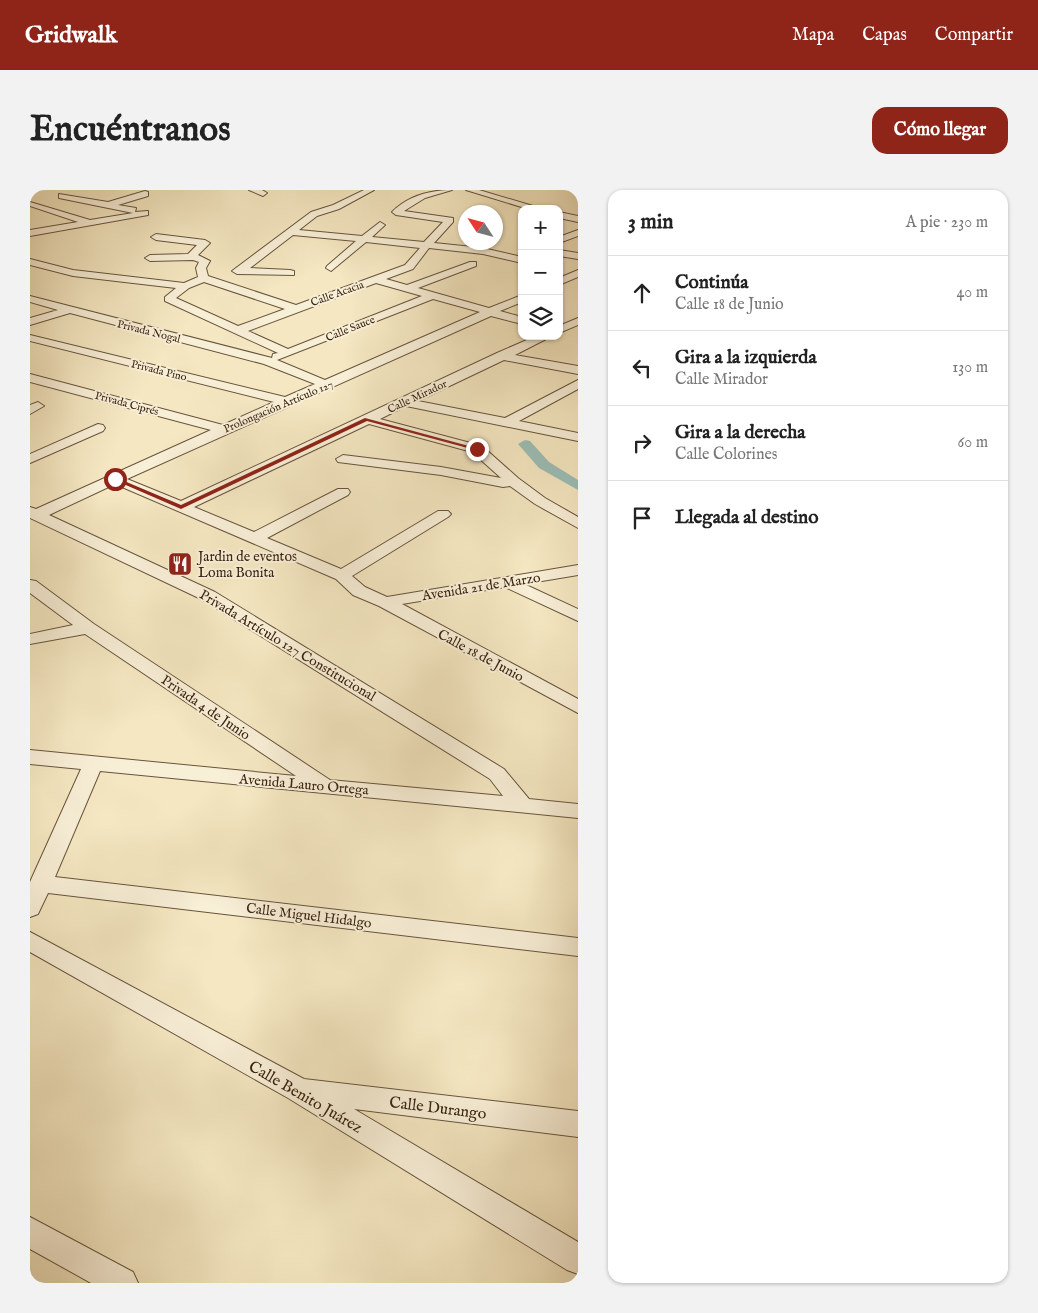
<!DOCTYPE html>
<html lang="es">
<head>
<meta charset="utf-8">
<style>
	:root { --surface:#fff; --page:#f2f2f2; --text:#222; --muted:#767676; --line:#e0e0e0; --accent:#8f2418 }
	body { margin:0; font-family:"IM FELL English",serif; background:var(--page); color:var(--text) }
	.controls { position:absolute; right:15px; top:15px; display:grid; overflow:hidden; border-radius:10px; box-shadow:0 1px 4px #0004 }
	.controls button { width:45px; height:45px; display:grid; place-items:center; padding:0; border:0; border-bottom:1px solid var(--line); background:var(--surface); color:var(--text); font:25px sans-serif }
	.compass { position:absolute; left:428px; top:15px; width:45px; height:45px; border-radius:50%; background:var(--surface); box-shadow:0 1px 4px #0004; rotate:306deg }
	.stop { position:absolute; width:15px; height:15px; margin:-11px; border:4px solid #8f2418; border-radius:50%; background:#fff }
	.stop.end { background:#8f2418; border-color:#fff; box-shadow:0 1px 5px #0008 }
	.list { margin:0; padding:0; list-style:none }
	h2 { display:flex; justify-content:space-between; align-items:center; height:65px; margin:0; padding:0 20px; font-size:21px }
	h2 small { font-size:16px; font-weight:400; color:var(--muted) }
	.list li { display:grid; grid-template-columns:32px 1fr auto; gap:15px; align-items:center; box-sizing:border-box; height:75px; padding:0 20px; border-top:1px solid var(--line) }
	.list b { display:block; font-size:19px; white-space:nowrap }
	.list p { margin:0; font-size:16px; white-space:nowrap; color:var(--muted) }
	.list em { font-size:16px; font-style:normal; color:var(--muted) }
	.icon { flex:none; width:28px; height:28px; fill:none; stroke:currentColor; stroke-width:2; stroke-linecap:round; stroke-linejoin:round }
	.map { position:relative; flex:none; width:548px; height:1093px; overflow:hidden; border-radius:15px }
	header { display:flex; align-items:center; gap:30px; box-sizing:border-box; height:70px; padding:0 25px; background:var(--accent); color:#fff }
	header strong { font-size:24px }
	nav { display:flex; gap:28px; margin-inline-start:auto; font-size:18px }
	.intro { display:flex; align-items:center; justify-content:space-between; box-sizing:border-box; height:120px; padding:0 30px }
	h1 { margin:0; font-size:35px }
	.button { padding:12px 22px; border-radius:15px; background:var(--accent); color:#fff; font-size:18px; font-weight:700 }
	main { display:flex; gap:30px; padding:0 30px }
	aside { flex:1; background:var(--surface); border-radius:15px; box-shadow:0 1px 4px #0004 }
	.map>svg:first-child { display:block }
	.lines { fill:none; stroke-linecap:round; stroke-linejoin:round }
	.canal { fill:#9cbfb7; fill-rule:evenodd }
	.minor-casing { stroke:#68543d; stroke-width:2 }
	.minor { fill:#f8efd7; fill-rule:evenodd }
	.route { fill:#8f2418 }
	.labels { text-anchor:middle; stroke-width:4; stroke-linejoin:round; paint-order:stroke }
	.far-street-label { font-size:11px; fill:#392311; stroke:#f8efd7 }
	.poi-label { font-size:14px; fill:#392311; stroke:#f8efd7; text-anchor:start }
	.street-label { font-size:14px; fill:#392311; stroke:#f8efd7 }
	.near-street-label { font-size:16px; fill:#392311; stroke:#f8efd7 }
</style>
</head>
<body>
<header>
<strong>Gridwalk</strong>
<nav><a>Mapa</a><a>Capas</a><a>Compartir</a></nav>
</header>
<div class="intro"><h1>Encuéntranos</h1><a class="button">Cómo llegar</a></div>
<main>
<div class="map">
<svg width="548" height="1093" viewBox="0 0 548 1093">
	<rect width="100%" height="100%" fill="#f4e7c1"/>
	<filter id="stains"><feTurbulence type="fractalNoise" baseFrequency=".004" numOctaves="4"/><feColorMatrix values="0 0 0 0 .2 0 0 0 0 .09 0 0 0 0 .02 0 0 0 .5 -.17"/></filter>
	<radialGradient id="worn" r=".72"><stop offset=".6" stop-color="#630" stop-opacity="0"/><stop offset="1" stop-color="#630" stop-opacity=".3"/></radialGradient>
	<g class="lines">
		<!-- canal -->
		<polygon class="canal" points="495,250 500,251 519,272 548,290 548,300 509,278 488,254"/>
		<defs>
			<g id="minor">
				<polygon points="219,0 232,0 237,3 233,6"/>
				<path d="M 334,0 L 344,0 L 309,19 L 287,26 L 269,40 L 332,46 L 350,32 L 355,35 L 342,47 L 394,52 L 413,32 L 366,25 L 362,22 C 378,6 400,0 422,0 L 395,8 L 374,21 L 423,28 L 423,32 L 404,53 L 453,58 L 492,67 L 492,73 L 453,64 L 399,58 L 383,79 L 356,89 L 377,95 L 440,72 L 446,72 L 446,76 L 388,98 L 459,118 L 492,105 L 492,112 L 470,121 L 492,127 L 492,134 L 461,126 L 97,289 L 151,311 L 467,163 L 506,146 L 522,146 L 485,165 L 548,176 L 548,184 L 474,170 L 388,211 L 475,228 L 548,190 L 548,199 L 489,231 L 548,243 L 548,251 L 376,216 L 350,229 L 452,256 L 488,288 L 515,308 L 548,327 L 548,338 L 505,314 L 480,296 L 473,297 L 411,285 L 308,272 L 306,269 L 313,265 L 411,277 L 471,288 L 442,262 L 339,234 L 164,317 L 224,342 L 308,299 L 318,299 L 320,302 L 318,305 L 237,348 L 311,379 L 408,321 L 418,321 L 421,324 L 418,327 L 322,386 L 335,397 L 357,407 L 548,375 L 548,385 L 494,394 L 548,419 L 548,431 L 475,397 L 372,414 L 548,509 L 548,523 L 349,416 L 323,405 L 306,389 L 85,294 L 19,325 L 185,402 L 474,579 L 499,609 L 548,614 L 548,628 L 70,581 L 25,687 L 548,748 L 548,766 L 18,703 L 8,724 L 0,727 L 0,692 L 51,579 L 0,574 L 0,560 L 266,586 L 55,444 L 0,454 L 0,444 L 43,435 L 0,403 L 0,390 L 6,391 L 64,434 L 300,590 L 473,606 L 460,589 L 173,410 L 0,328 L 0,317 L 6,319 L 181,240 L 0,192 L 0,184 L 193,235 L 244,212 L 0,151 L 0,145 L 255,207 L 285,194 L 234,174 L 40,123 L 0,135 L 0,128 L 28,120 L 0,112 L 0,106 L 242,168 L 243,164 L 248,163 L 135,111 L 135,107 L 146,98 L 43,86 L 0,75 L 0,69 L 43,80 L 154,93 L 168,87 L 166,78 L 169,72 L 163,70 L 120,71 L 115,68 L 120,65 L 158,64 L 167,55 L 126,50 L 121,47 L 126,44 L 175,50 L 180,53 L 168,65 L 180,71 L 176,78 L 178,86 L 266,115 L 375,75 L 390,58 L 336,52 L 301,81 L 296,78 L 297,76 L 326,51 L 263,45 L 220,78 L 260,80 L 264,81 L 264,85 L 207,84 L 202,81 L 281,22 L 303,15 ZM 174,92 L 255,119 L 208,136 L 146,108 L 159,98 ZM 346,93 L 392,106 L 258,159 L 218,141 ZM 403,109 L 450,122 L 295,190 L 247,170 Z"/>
				<polygon points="436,0 449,0 513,19 498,19"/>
				<polygon points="115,1 118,2 118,6 88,15 106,18 105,22 118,21 118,25 0,46 0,40 48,32 0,16 0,12 60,30 103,23 29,8 29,4 78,12"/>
				<polygon points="529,22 548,26 548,32 529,28"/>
				<polygon points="548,40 548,46 529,53 529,47"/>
				<polygon points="529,60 548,63 548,69 529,66"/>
				<polygon points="548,80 548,87 529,95 529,88"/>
				<polygon points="548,128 548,135 529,143 529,136"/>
				<polygon points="8,212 14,216 0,224 0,215"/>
				<polygon points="68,234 73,235 75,238 73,241 0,273 0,264"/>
				<polygon points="0,742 274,889 548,921 548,947 324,919 548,1052 548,1084 537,1080 258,908 0,762"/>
				<polygon points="0,1027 103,1082 108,1093 61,1093 0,1059"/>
			</g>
		</defs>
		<!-- minor casing -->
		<use href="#minor" class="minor-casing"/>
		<!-- minor -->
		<use href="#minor" class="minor"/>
	</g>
	<!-- route -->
	<polygon class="route" points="335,228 450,259 445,260 337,231 151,319 82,289 87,288 151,315"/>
	<!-- icons -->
	<defs>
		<symbol id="restaurant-square" viewBox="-11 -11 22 22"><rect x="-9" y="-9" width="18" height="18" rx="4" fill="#8f2418" stroke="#f8efd7"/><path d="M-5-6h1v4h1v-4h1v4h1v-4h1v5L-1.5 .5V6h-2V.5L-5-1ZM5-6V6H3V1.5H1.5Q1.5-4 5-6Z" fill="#fff"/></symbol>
	</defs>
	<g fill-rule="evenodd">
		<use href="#restaurant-square" x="136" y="360" width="28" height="28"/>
	</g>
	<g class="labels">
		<!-- far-street labels -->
		<g class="far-street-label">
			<text transform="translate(307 103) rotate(-20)" y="4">Calle Acacia</text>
			<text transform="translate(320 138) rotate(-22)" y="4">Calle Sauce</text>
			<text transform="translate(119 141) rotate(14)" y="4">Privada Nogal</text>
			<text transform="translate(129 180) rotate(14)" y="4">Privada Pino</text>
			<text transform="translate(387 206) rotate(-25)" y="4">Calle Mirador</text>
			<text transform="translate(97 213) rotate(15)" y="4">Privada Ciprés</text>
			<text transform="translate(248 216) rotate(-23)" y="4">Prolongación Artículo 127</text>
		</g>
		<!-- poi labels -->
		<g class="poi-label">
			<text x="168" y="371">Jardin de eventos<tspan x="168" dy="16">Loma Bonita</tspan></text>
		</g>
		<!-- street labels -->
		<g class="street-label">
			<text transform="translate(451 396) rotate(-9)" y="5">Avenida 21 de Marzo</text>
			<text transform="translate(258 455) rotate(31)" y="5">Privada Artículo 127 Constitucional</text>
			<text transform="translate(451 465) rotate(28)" y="5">Calle 18 de Junio</text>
			<text transform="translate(176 517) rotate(34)" y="5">Privada 4 de Junio</text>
			<text transform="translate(274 594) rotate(5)" y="5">Avenida Lauro Ortega</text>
			<text transform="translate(279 725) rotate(7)" y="5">Calle Miguel Hidalgo</text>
		</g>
		<!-- near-street labels -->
		<g class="near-street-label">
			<text transform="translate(276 906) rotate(30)" y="6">Calle Benito Juárez</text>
			<text transform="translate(408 917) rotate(7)" y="6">Calle Durango</text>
		</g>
	</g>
	<rect width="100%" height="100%" filter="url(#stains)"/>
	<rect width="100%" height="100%" fill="url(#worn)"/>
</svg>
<div class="controls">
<button>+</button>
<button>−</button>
<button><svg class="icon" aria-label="layers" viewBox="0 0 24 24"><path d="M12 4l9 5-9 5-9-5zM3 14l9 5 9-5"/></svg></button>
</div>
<svg class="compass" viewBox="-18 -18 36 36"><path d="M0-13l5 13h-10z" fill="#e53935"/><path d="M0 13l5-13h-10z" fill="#767676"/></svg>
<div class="stop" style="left:85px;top:289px"></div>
<div class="stop end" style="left:447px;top:259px"></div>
</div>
<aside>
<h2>3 min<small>A pie · 230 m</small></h2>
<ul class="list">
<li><svg class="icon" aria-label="ahead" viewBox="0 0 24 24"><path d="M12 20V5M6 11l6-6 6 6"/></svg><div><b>Continúa</b><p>Calle 18 de Junio</p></div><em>40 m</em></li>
<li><svg class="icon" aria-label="left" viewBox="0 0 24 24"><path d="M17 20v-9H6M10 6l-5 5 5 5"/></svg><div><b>Gira a la izquierda</b><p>Calle Mirador</p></div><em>130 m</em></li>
<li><svg class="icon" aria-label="right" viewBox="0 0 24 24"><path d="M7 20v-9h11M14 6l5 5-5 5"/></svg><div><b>Gira a la derecha</b><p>Calle Colorines</p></div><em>60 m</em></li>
<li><svg class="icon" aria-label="arrive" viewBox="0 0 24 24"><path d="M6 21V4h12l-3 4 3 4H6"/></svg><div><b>Llegada al destino</b></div></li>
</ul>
</aside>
</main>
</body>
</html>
